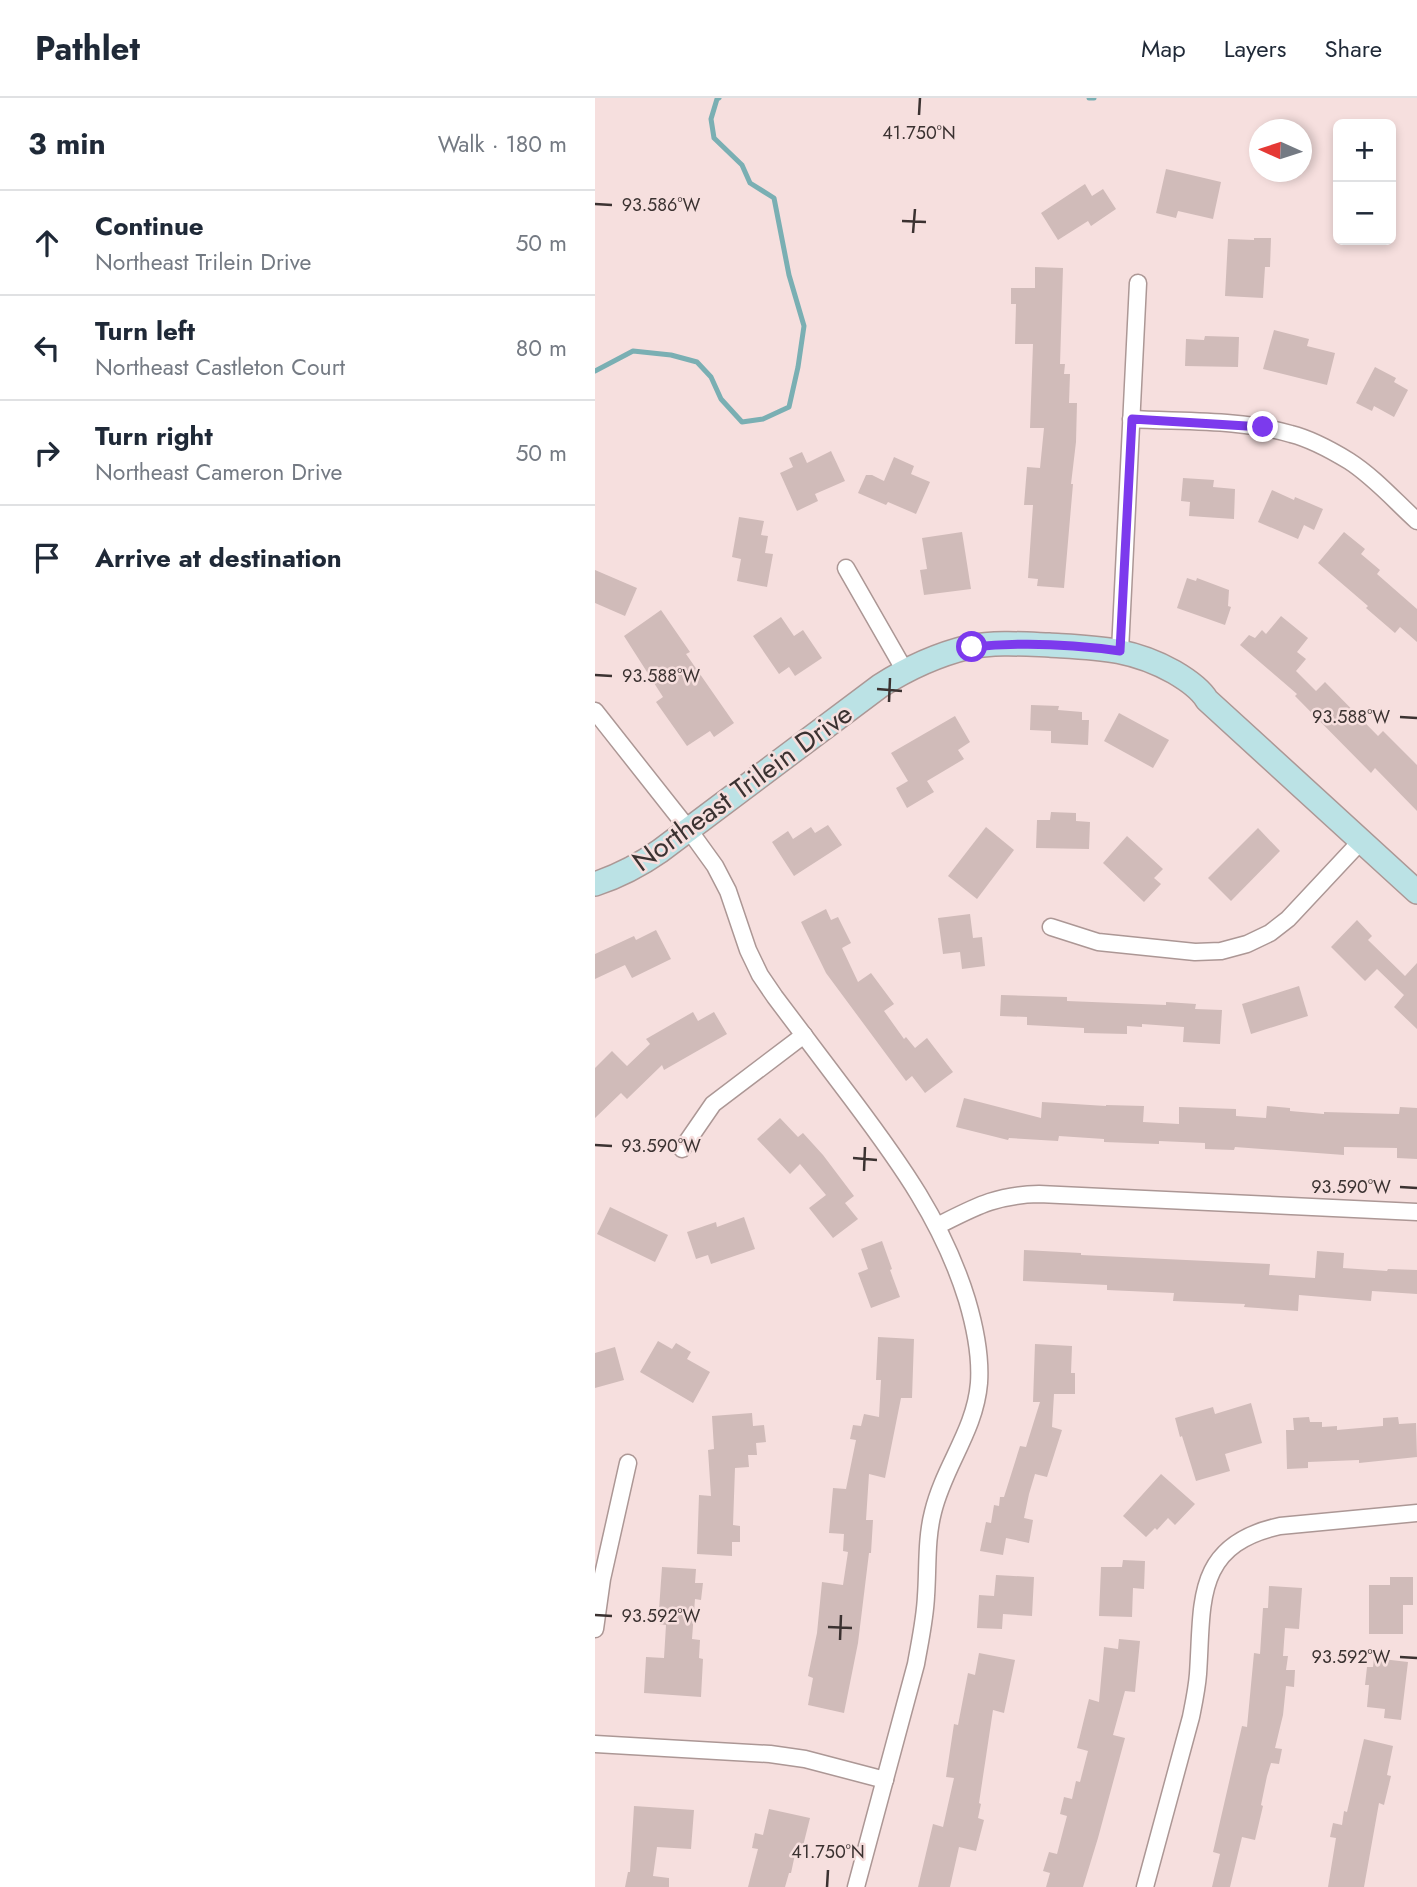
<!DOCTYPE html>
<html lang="en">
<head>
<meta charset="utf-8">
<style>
	:root { --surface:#fff; --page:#f2f2f3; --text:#1f2937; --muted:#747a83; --line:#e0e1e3 }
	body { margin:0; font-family:Jost,sans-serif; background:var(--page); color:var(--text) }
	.controls { position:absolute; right:21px; top:21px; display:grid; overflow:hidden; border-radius:10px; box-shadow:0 4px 10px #0003 }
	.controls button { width:63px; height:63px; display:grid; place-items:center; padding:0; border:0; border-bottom:2px solid var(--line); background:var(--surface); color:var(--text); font:35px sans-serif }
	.compass { position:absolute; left:654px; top:21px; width:63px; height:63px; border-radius:50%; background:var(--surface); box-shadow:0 4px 10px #0003; rotate:273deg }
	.stop { position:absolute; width:21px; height:21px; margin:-16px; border:5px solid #7c3aed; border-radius:50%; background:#fff }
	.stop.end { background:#7c3aed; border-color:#fff; box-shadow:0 2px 7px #0008 }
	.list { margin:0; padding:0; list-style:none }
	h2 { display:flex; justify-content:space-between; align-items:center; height:91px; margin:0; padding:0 28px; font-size:30px }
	h2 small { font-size:23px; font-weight:400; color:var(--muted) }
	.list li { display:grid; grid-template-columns:46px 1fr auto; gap:21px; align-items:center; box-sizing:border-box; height:105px; padding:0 28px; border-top:2px solid var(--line) }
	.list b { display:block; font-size:26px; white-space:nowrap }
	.list p { margin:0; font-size:23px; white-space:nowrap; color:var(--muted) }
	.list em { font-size:23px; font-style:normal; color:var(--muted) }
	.icon { flex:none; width:38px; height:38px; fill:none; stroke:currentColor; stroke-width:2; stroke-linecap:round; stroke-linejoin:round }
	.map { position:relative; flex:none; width:822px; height:1789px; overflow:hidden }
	header { display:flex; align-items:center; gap:42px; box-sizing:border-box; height:98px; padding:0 35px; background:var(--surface); border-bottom:2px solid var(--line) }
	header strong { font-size:33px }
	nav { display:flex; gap:38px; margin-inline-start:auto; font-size:24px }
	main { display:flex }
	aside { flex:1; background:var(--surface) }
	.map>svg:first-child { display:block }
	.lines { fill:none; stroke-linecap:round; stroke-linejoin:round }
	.stream { stroke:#7aafb3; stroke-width:5 }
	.building { fill:#d0bbb9 }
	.street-casing { stroke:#ac9795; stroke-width:19 }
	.secondary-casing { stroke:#ac9795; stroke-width:26 }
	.street { stroke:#fff; stroke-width:16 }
	.secondary { stroke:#bbe2e5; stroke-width:23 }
	.route { stroke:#7c3aed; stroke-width:9 }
	.ticks { fill:none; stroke:#3b3231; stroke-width:2.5 }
	.labels { text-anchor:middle; stroke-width:5; stroke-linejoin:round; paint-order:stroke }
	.street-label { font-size:28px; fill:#3b3231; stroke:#f6dfde }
	.ticks-label { font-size:18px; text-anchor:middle; fill:#3b3231; stroke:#f6dfde; stroke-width:5; stroke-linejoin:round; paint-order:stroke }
</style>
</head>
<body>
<header>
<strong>Pathlet</strong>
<nav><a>Map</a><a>Layers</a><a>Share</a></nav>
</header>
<main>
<aside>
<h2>3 min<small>Walk · 180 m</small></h2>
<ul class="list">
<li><svg class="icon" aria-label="ahead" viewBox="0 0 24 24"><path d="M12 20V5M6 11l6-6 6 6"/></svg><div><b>Continue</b><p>Northeast Trilein Drive</p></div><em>50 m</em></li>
<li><svg class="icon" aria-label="left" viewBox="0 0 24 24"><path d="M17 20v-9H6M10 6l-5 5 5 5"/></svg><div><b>Turn left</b><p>Northeast Castleton Court</p></div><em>80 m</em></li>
<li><svg class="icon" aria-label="right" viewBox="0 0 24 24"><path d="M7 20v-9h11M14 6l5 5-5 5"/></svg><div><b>Turn right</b><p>Northeast Cameron Drive</p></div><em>50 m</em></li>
<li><svg class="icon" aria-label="arrive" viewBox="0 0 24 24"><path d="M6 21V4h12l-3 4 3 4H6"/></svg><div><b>Arrive at destination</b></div></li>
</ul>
</aside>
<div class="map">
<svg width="822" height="1789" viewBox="0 0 822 1789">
	<rect width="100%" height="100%" fill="#f6dfde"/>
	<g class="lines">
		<!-- stream -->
		<g class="stream">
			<polyline points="494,0 499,0"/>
			<polyline points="0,273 38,253 76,257 102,264 116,279 126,301 147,324 168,321 194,309 203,269 209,228 194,177 179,100 155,85 147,67 119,40 116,21 122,1 124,0"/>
		</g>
	</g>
	<!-- building -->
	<g class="building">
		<polygon points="571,71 626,84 618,121 583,113 581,120 561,115"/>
		<polygon points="490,86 497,98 508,91 521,111 496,128 493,123 463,142 446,115"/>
		<polygon points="659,140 676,140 675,169 670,169 668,200 630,198 633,141 659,142"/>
		<polygon points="440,169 468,170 465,266 470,266 469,276 475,276 474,305 482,305 481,344 476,386 478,386 469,490 442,488 443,481 433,480 438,407 429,407 432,369 445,370 449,330 435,330 438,246 420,246 421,206 416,206 416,190 440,190"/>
		<polygon points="679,232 714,241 712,248 740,255 732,287 668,271"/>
		<polygon points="610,238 644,239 643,269 590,268 591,241 609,242"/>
		<polygon points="780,269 801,280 799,284 813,292 799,319 779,308 777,313 761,305"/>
		<polygon points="236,353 250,383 220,396 223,403 202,413 185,375 198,369 194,360 207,354 212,365"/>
		<polygon points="299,359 319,368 316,376 335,384 321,416 293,404 291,407 263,395 271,377 277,377 289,383"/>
		<polygon points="588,380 619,382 618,389 640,391 639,421 594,418 595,404 586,403"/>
		<polygon points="677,392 699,402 700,399 728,411 719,432 709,427 703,441 663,424"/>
		<polygon points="144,419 169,423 166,437 173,438 170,455 178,456 172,489 142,483 146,461 137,459"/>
		<polygon points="367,434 376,491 329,497 325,472 332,471 327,440"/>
		<polygon points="749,434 770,451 766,456 785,472 782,476 822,511 822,544 805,529 800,535 771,510 773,508 723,465"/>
		<polygon points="0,472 42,490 30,518 0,505"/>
		<polygon points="592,480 601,483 602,480 634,492 633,508 636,509 630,527 582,510"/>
		<polygon points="66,512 95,554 91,556 139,625 119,639 115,633 92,648 61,604 68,599 29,538"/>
		<polygon points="686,518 713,540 702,554 711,561 701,573 721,593 730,584 783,638 788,633 822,667 822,713 780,670 776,675 700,598 702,596 645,547 654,537 660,540 667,532 671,536"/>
		<polygon points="186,519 199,538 208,532 227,560 200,578 194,569 184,576 158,538"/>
		<polygon points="436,607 464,608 463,612 487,614 487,622 494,622 493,647 456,645 456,633 435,632"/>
		<polygon points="524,615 574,642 558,670 509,643"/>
		<polygon points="360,618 375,644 363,652 369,661 332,683 339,694 312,710 301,690 313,683 296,655"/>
		<polygon points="456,714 481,715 481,723 495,724 494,751 441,750 442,722 455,722"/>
		<polygon points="233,727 247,747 199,778 177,744 193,733 198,741 216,729 220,735"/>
		<polygon points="391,729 419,752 382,801 353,778"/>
		<polygon points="663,730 685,753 636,803 613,780"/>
		<polygon points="532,738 568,771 559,780 566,786 549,804 508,765"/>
		<polygon points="231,811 236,822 243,819 256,845 247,850 263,884 276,875 299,906 289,913 309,941 311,939 320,950 332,940 358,974 330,995 317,978 311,983 231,875 206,824"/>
		<polygon points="375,816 378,840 387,839 390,868 367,871 365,854 348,856 343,820"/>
		<polygon points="762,822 777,838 773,842 810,878 822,865 822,931 799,909 809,897 782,871 770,883 736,849"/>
		<polygon points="61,832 76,861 37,880 30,867 0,881 0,856 39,838 41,842"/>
		<polygon points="704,888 713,918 656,936 647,906"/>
		<polygon points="406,897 472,899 472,903 571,907 571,904 601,906 600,911 627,912 625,946 588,944 589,929 547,926 547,929 532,928 532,936 489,935 489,930 432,927 432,919 405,918"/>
		<polygon points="98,914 103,923 119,914 132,936 69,972 67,967 32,1001 26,995 0,1020 0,970 17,953 32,968 55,946 51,941"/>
		<polygon points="369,1000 446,1020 447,1004 511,1008 511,1007 549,1008 548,1024 584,1026 584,1009 641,1011 641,1018 671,1020 672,1008 695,1010 695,1013 729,1016 729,1014 804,1016 805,1009 822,1010 822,1061 802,1060 802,1050 749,1049 749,1057 640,1049 639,1052 610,1051 610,1045 564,1043 564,1046 509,1044 509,1041 464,1038 463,1043 414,1040 413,1042 361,1029"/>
		<polygon points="185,1020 203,1039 208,1035 228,1057 259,1098 250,1105 263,1121 238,1140 214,1110 231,1097 205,1066 195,1076 162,1041"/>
		<polygon points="15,1109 73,1137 60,1164 2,1136"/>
		<polygon points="149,1119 160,1151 116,1166 113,1157 101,1161 92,1134 121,1124 122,1129"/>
		<polygon points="287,1143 297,1171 295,1172 305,1199 276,1210 263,1175 273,1171 266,1151"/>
		<polygon points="429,1152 486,1155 486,1157 675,1166 674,1177 720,1180 722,1153 749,1155 748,1170 792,1173 793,1171 822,1172 822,1196 777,1193 776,1203 704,1197 703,1213 649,1209 650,1206 578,1203 579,1195 512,1192 512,1187 428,1183"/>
		<polygon points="283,1239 319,1241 317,1300 306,1300 290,1380 274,1376 271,1422 278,1422 276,1455 274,1455 263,1545 249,1615 213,1607 218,1580 213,1578 222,1535 227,1484 248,1487 253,1454 248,1453 249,1436 234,1435 238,1390 251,1391 261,1342 255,1341 258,1327 266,1328 269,1316 284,1319 286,1282 281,1282"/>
		<polygon points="63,1243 77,1251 81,1245 96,1254 92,1261 115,1274 98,1305 45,1274"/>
		<polygon points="440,1246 477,1248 476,1275 480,1275 480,1296 459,1296 457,1329 467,1332 452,1379 440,1376 434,1396 429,1420 438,1422 434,1445 411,1440 408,1457 385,1453 391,1424 396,1425 399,1407 404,1408 405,1399 409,1399 425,1348 431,1349 445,1304 438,1304"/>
		<polygon points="20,1249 29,1282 0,1290 0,1255"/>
		<polygon points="656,1305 667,1345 630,1356 635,1373 601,1383 587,1338 585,1339 580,1320 618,1309 620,1316"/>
		<polygon points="157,1315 158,1328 169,1327 171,1344 161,1345 162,1357 153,1357 154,1369 140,1370 138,1427 145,1428 145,1444 137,1444 137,1458 102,1456 104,1397 116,1398 113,1352 119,1351 117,1318"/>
		<polygon points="714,1319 715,1324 727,1324 727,1329 742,1328 742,1332 788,1328 788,1320 803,1319 804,1326 821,1325 822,1359 764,1365 764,1362 713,1364 713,1370 692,1371 691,1332 699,1332 698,1320"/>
		<polygon points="566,1376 600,1406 580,1427 573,1420 562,1432 560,1430 551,1439 528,1418"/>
		<polygon points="528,1462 550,1463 549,1491 538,1490 537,1519 504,1518 506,1469 527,1469"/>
		<polygon points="67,1469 101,1471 100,1485 108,1485 106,1502 100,1501 97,1541 105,1542 104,1560 108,1561 106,1599 49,1595 51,1559 69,1560 71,1527 63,1526"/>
		<polygon points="401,1477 439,1479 437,1518 408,1516 407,1531 382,1530 384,1497 399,1498"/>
		<polygon points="795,1479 818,1479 818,1507 808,1507 808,1536 774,1536 774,1487 795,1487"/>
		<polygon points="674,1488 707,1490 704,1531 690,1530 688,1558 693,1558 691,1572 700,1572 699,1589 691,1588 688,1617 680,1650 687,1651 684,1666 676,1665 672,1678 666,1707 668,1708 660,1742 647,1739 635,1789 617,1789 625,1756 618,1754 647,1628 652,1629 659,1555 665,1556 668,1510 673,1510"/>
		<polygon points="524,1541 545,1543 540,1594 530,1593 518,1637 530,1640 503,1740 488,1789 451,1789 455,1775 448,1773 454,1754 462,1756 472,1718 465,1716 469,1699 477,1701 481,1683 485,1684 493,1653 482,1650 494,1601 504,1604 509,1549 523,1551"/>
		<polygon points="384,1555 420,1562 409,1615 398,1612 384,1705 386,1706 383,1720 389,1722 381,1753 364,1749 355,1789 323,1789 338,1726 348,1729 359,1680 351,1679 359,1626 363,1627 373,1575 380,1577"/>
		<polygon points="779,1560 813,1564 806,1622 789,1620 790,1611 772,1609 774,1587 770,1587 772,1569 778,1569"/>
		<polygon points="769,1641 798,1648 792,1677 796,1678 789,1707 784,1705 769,1789 733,1789 741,1740 735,1739 738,1725 747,1727 749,1713 752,1714"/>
		<polygon points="39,1708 99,1712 96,1751 62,1749 58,1778 74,1780 74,1789 30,1789 33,1774 35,1774"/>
		<polygon points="174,1711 215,1720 208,1748 202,1747 196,1775 194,1775 190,1789 153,1789 163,1751 157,1750 160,1735 168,1737"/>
	</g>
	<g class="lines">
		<defs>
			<g id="street">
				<path d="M 536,321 C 589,324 645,321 696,336 C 716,341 736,352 754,363 C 779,379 800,403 822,423"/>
				<polyline points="251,470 310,573"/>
				<polyline points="525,553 543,185"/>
				<path d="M 0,613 L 94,732 L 120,768 L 133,793 L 153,852 L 165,877 L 180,899 C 206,933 231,967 257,1001 C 305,1065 348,1124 372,1202 C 380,1229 386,1256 384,1285 C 380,1333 349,1368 338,1414 C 331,1441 333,1470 331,1498 C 330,1521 325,1543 321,1566 L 261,1789"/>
				<polyline points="456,829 503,844 600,854 626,853 652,846 675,835 693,821 766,743"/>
				<polyline points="87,1051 118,1006 209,937"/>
				<path d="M 342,1128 C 380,1109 400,1097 444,1096 L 822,1114"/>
				<polyline points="0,1531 7,1481 33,1365"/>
				<polyline points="0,1646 175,1656 210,1661 290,1682"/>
				<path d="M 550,1789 L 596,1619 C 599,1604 602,1590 603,1576 C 608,1505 598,1447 685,1428 L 822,1415"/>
			</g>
			<path id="secondary" d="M 0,786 C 24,778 45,767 65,753 L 285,588 C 313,570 341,557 374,549 C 400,544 428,546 454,547 C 503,550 536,550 579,574 C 591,581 605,590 612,602 L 822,794"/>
		</defs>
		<!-- street casing -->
		<use href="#street" class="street-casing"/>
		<!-- secondary casing -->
		<use href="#secondary" class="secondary-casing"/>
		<!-- street -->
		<use href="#street" class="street"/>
		<!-- secondary -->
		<use href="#secondary" class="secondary"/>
	</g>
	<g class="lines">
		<!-- route -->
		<path class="route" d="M 377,549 C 426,544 476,546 525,553 L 537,321 L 668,329"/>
	</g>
	<!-- ticks -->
	<path class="ticks" d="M 324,17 L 325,0M 0,106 L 17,107M 307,123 L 331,124M 318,135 L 320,111M 0,577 L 17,578M 282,591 L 307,593M 294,604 L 295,580M 805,619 L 822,620M 0,1047 L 17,1048M 258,1060 L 282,1062M 269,1073 L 270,1049M 805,1089 L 822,1090M 0,1517 L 17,1518M 233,1529 L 257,1530M 245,1542 L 246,1517M 805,1559 L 822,1560M 232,1789 L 233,1772"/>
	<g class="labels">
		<!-- street labels -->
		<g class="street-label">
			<text transform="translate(147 689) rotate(-36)" y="10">Northeast Trilein Drive</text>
		</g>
	</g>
	<g class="ticks-label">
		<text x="324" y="41">41.750°N</text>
		<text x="66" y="113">93.586°W</text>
		<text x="66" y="584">93.588°W</text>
		<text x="756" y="625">93.588°W</text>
		<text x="66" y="1054">93.590°W</text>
		<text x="756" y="1095">93.590°W</text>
		<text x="66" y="1524">93.592°W</text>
		<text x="756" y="1565">93.592°W</text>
		<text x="233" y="1760">41.750°N</text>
	</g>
</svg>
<div class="controls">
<button>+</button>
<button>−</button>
</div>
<svg class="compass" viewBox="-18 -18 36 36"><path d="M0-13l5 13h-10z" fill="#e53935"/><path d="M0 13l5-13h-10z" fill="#747a83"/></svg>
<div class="stop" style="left:377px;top:549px"></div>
<div class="stop end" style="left:668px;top:329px"></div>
</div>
</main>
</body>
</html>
